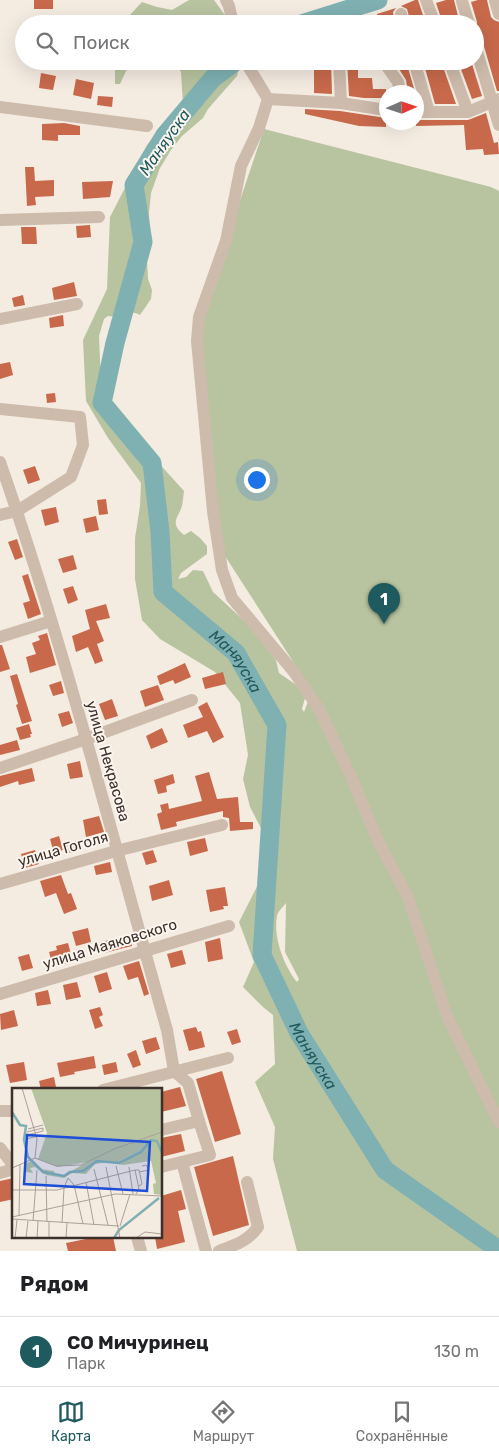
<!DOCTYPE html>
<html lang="ru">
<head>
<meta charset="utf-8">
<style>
	:root { --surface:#fff; --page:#f2f2f2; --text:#202124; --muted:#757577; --line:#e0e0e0; --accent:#1f5a5e }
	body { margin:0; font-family:Rubik,sans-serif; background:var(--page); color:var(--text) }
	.compass { position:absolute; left:379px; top:85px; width:45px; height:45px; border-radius:50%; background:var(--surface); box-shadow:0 5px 20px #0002; rotate:87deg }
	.you { position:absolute; left:256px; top:479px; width:18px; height:18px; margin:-12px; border:4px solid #fff; border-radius:50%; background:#1a73e8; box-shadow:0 0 0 8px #1a73e833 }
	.badge { display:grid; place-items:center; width:32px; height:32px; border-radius:50%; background:var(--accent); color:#fff; font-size:16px; font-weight:700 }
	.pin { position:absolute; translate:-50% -41px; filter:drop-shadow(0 1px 2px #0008) }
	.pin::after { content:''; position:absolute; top:26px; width:18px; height:15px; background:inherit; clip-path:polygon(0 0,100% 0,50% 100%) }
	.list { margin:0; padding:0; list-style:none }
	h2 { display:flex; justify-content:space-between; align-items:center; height:65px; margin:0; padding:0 20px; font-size:21px }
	h2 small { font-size:16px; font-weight:400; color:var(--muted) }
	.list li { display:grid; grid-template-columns:32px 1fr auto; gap:15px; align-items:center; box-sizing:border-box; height:70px; padding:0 20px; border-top:1px solid var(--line) }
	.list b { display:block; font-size:19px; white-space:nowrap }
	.list p { margin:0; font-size:16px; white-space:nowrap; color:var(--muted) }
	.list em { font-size:16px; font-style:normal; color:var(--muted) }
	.icon { flex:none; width:28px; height:28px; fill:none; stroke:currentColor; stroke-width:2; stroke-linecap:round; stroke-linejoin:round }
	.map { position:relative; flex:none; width:499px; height:1251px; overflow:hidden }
	.search { position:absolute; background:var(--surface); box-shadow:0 5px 20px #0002; left:15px; right:15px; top:15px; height:55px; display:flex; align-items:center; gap:12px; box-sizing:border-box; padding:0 18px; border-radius:28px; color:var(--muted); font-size:19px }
	.sheet { height:135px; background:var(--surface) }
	nav { display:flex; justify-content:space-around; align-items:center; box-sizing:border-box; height:70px; border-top:1px solid var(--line); background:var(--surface); font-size:14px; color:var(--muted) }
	nav a { display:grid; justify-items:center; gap:2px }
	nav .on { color:var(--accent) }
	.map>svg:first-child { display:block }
	.green { fill:#b8c4a0; fill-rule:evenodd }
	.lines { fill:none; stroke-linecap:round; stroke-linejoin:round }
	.river { stroke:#7fb0b2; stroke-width:19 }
	.building { fill:#c8694b }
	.minor { stroke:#cdbbac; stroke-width:12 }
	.labels { text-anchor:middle; stroke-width:4; stroke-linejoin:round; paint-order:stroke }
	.street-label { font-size:15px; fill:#3b302b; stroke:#fbf5ee }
	.water-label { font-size:16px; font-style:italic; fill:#1f5a5e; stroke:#fbf5ee }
	.inset-river { fill:none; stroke:#7fb0b2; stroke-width:2.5 }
	.inset-road { fill:none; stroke:#aaa098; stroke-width:1 }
	.view { fill:#1d4ed8; fill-opacity:0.15; stroke:#1d4ed8; stroke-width:2.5 }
	.inset-edge { fill:none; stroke:#3b302b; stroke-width:2.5 }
</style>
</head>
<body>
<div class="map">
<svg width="499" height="1251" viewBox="0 0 499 1251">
	<rect width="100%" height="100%" fill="#f4ebe1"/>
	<!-- green -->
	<g class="green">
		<polygon points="189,0 214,0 227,18 226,24 124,24 128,17 142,2 157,7 172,10"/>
		<polygon points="115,61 135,61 126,71 120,84 115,84"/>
		<path d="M 173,61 L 236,61 L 239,68 L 237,76 L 208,109 L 203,118 L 182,136 L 171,150 L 160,168 L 151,193 L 149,213 L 150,235 L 147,260 L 148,279 L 152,290 L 151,299 L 140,315 C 124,307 122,318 108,316 L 104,319 L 99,336 L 101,383 L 109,402 L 119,419 L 184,491 C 183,497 183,504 181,509 C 175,521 172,525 184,535 L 191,531 L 200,538 L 207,546 L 207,554 L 181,573 L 178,579 L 186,577 L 193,570 L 203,571 L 213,592 L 251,627 L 276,660 L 279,673 L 295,684 L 305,698 L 302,709 L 304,712 L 312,691 L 225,556 L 192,330 L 222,254 L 264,129 L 491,187 L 499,191 L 499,1251 L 297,1251 L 273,1159 L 275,1127 L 255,1082 L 275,1064 L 273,1015 L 263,1007 L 243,987 L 254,962 L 239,922 L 274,853 L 250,807 L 243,779 L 248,755 L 240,703 L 215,672 L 160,639 L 142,620 L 135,579 L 135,538 L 140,506 L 141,483 L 108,438 L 86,401 L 83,340 L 107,289 L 110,217 L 147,145 L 183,105 L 181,72 ZM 286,903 L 285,952 L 299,979 L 297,982 C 284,966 273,937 277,916 C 278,911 283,907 286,903 Z"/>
	</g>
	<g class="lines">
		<!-- river -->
		<g class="river">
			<polyline points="301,24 378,0"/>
			<path id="s1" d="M 236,61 L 213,78 L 165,135 L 134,185 L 143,242 L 115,343 L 102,403 L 152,463 L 160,532 L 163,592 L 236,653 L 277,725 L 262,955 L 299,1033 L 385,1170 L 499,1250"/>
		</g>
	</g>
	<!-- building -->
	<g class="building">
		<rect x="34" y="0" width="19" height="9"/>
		<polygon points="415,0 418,0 426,24 411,24 407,9 401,6"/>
		<polygon points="446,0 454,0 460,24 443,24 436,3"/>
		<polygon points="478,0 487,0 491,17 494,20 499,22 499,91 497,91 483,43 480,39 475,37 477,22 471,2"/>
		<polygon points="396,8 393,12 395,24 379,24 377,14"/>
		<polygon points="314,61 331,61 332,94 314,93"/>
		<polygon points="347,61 358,61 358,78 372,78 373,89 386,89 386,98 364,98 349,96"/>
		<polygon points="396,61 406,61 415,92 408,92 406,80 399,69"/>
		<polygon points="423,61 441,61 456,104 435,104"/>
		<polygon points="458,61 471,61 482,96 472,99"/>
		<polygon points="41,73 56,76 53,90 39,88"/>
		<polygon points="76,79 94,83 91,99 73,95"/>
		<polygon points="98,96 113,97 112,107 97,105"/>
		<polygon points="305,109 340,111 386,118 386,127 359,126 305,114"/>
		<polygon points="486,113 494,143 498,142 499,154 484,155 483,149 466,150 464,125 416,126 416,120 468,120"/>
		<polygon points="64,123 80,126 80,135 58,135 58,141 42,140 42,124"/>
		<polygon points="25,167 34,167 35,181 54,180 54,196 35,197 36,205 27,206"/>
		<polygon points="113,181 110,197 83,199 82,182"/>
		<polygon points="90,225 91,237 77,238 76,226"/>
		<polygon points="21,227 36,227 37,244 22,244"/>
		<polygon points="74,282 77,296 54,300 52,288"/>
		<polygon points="23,295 25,305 14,307 12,298"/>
		<polygon points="63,315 64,326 50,328 49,318"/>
		<polygon points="10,362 13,375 0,379 0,364"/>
		<polygon points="55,393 56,402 47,403 46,394"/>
		<polygon points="35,466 40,480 28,484 23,470"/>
		<polygon points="106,499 108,514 99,515 97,500"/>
		<polygon points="56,507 59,522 45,526 41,510"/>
		<polygon points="96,516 99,530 86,533 83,519"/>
		<polygon points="17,539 23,557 15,560 8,542"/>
		<polygon points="73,555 77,569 63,573 58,559"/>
		<polygon points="28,574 41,614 28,619 23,603 30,601 22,576"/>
		<polygon points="73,586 78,600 68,604 63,589"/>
		<polygon points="106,604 110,618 96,621 104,641 97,644 103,661 95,664 88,647 76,652 72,636 90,629 85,610"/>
		<polygon points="47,633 56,665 30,673 26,657 36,654 32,643 40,640 38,636"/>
		<polygon points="0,645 2,645 10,669 0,672"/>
		<polygon points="185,663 191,677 175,684 173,680 160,685 157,676"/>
		<polygon points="223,672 226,684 205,689 202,678"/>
		<polygon points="17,674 32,721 22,724 16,705 18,704 10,676"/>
		<polygon points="61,681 64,693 53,696 49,685"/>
		<polygon points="158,685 164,700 145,707 140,691"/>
		<polygon points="112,699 118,716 105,720 99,704"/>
		<polygon points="207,702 224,737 213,743 207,731 188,738 183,725 203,717 198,707"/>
		<polygon points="69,711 73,723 62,727 58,714"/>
		<polygon points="29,724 32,734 30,734 31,737 20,740 16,728"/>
		<polygon points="162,728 168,742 151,749 146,736"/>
		<polygon points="17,740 20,750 0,755 0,745"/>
		<polygon points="80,761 83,777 70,779 67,764"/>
		<polygon points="32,768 35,781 19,785 18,781 0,787 0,776"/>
		<polygon points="209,772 217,799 238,797 240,822 253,822 253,829 230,831 229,818 223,817 223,811 176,822 177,826 161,830 157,814 162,812 160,805 168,803 169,809 202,801 195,776"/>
		<polygon points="173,774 175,783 166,786 167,792 158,794 154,780"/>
		<polygon points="99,816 104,832 86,837 83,820"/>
		<polygon points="59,836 63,850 54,853 50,839"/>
		<polygon points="205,838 208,851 190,856 187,842"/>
		<polygon points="78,841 80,850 68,853 66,844"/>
		<polygon points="35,850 39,864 25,868 21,854"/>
		<polygon points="153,850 157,862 146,865 142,853"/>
		<polygon points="110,862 112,872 96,875 94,866"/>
		<polygon points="61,875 68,894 71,893 77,909 64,914 56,893 45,897 40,881"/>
		<polygon points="169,880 173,895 152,901 149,886"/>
		<polygon points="225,887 228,906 223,906 224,909 210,912 206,890"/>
		<polygon points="88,928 91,942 76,946 72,932"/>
		<polygon points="129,935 132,946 104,953 101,942"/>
		<polygon points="220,938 223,959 208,962 205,942"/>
		<polygon points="68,943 73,962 53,967 49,952 57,950 56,946"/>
		<polygon points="182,950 186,964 171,968 167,954"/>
		<polygon points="29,954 33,968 22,971 18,957"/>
		<polygon points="139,961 149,994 144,996 138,977 128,980 123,966"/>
		<polygon points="107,972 112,989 99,993 94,976"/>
		<polygon points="77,982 81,997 66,1000 63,985"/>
		<polygon points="48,990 51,1004 37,1006 35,993"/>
		<polygon points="100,1007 103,1015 99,1017 103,1026 95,1029 89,1010"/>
		<polygon points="14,1010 18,1026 1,1030 0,1014"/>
		<polygon points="196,1027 198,1032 201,1031 205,1047 189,1051 183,1030"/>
		<polygon points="237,1029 241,1042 232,1045 227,1032"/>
		<polygon points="156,1037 160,1049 146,1054 142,1041"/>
		<polygon points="136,1050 141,1065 133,1068 127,1054"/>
		<polygon points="94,1056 96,1068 74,1072 75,1074 60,1077 57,1063"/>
		<polygon points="24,1062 27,1080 10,1083 6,1065"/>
		<polygon points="116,1062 118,1072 104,1075 102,1065"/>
		<polygon points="222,1071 241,1134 215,1142 196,1079"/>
		<polygon points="54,1077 56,1087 41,1090 39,1081"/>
		<polygon points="180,1087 186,1106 161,1112 161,1092"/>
		<polygon points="181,1134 185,1151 161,1157 161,1138"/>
		<polygon points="233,1156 249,1225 213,1236 194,1167"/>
		<polygon points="14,1178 14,1199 0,1202 0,1181"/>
		<polygon points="181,1190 186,1209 178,1211 185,1242 157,1249 155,1237 161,1237 161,1196"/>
		<polygon points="96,1237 113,1237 116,1251 68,1251 66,1243"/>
	</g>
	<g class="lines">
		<!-- minor -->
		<g class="minor">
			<polyline points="226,0 229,6 233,24"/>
			<polyline points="426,0 435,24"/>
			<polyline points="462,1 469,24"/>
			<polyline points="495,1 499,14"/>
			<polyline points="401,14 403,24"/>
			<polyline points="338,22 338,24"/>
			<polyline points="475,45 499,125"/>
			<polyline points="245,61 268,99"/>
			<polyline points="339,61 341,103"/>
			<polyline points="383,61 398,82 400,92"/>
			<polyline points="414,61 429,112"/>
			<polyline points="449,61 468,112"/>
			<polyline points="268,99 259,128 241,166 226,241 199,317 197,341 213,511 222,570 232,598 294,672 319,709 350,774 378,841 408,897 447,1016 499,1122"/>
			<polyline points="268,99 341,103 386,110"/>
			<polyline points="0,107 147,126"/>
			<polyline points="416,112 468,112 499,99"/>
			<polyline points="0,220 99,217"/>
			<polyline points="0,319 77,304"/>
			<polyline points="0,409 80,417 83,445 71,477 17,511 0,515"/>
			<path d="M 0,462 C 65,648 113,840 167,1030 L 174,1071 L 188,1083 L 199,1121 L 161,1130"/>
			<polyline points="0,637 51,621"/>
			<polyline points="0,768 86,739 192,700"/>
			<polyline points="0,884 116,851 222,825"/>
			<polyline points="0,994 229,926"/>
			<polyline points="103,1090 228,1058"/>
			<polyline points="0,1111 14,1111"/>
			<polyline points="0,1148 14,1166"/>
			<polyline points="182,1162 206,1251"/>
			<polyline points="161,1167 210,1155 199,1121"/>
			<polyline points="0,1173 14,1169"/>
			<polyline points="137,1237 141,1251"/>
			<path d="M 219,1251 C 235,1245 248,1241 258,1227 L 247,1182"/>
		</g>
	</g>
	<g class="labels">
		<!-- street labels -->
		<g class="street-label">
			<text transform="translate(108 761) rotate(74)" y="5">улица Некрасова</text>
			<text transform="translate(63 849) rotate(-16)" y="5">улица Гоголя</text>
			<text transform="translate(110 944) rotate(-17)" y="5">улица Маяковского</text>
		</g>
		<!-- water labels -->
		<g class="water-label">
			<text transform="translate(164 142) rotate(-55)" y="6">Маняуска</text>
			<text dy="6" stroke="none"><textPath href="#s1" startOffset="695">Маняуска</textPath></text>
			<text dy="6" stroke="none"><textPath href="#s1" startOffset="1115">Маняуска</textPath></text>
		</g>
	</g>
	<!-- overview -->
	<g transform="translate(12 1088)">
		<rect width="150" height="150" fill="#f4ebe1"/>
		<path d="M 19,0 L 150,0 L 150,107 L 142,106 L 141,96 L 144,95 L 139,73 L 111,77 L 98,74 L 83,76 L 74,86 L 60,85 L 52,90 L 34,87 L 23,79 L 18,80 L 21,85 L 14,84 L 12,76 L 20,73 L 29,81 L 42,83 L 44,88 L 50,88 L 76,74 L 46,79 L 26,71 L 35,45 Z" fill="#b8c4a0"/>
		<path class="inset-river" d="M 0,24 L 8,37 L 14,38 L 12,52 L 16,69 L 31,84 L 52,88 L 58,84 L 71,83 L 85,73 L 107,75 L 129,64 L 139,52 L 145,53 L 150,65M 102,150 L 107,142 L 147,110"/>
		<path class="inset-road" d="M 10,0 L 25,51 L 23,70M 16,41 L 31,37M 15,44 L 31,40M 15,47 L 31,43 L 31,40M 14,51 L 30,47M 23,70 L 44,78 L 69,77 L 102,61 L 150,44M 104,78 L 111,106M 94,79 L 108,150M 117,79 L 121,106M 0,80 L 23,70M 82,81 L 96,137M 123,82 L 127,82 L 130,96 L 127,98M 127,84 L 137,82 L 134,77 L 130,78M 34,88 L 35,134M 74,94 L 82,137M 0,102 L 45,102 L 123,82 L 127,101 L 124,106M 7,128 L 8,76M 0,129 L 103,106 L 150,108M 0,131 L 107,138M 21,133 L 25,82M 50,135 L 52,100 L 56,90 L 62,97 L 71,136M 108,138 L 118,106M 3,150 L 5,132M 14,150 L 16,133M 25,150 L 26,133M 37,150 L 37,134M 54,150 L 55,135M 124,150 L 133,144 L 150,146"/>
		<path class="view" d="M 15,47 L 138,54 L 135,103 L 12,96 Z"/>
		<rect width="150" height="150" class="inset-edge"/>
	</g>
</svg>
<svg class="compass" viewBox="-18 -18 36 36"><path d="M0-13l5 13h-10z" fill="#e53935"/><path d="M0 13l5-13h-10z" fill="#757577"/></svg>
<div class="you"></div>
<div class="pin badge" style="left:384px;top:624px">1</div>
<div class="search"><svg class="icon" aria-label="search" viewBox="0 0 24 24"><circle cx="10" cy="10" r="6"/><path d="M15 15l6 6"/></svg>Поиск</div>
</div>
<section class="sheet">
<h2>Рядом<small></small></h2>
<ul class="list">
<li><span class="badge">1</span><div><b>СО Мичуринец</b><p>Парк</p></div><em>130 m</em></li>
</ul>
</section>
<nav>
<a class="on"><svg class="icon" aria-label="map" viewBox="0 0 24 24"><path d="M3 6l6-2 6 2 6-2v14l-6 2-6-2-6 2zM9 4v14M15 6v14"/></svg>Карта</a>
<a><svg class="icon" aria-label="directions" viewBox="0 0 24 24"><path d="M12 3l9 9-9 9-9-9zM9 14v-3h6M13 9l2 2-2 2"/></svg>Маршрут</a>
<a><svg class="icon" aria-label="saved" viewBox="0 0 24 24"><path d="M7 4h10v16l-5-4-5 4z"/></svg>Сохранённые</a>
</nav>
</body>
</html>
